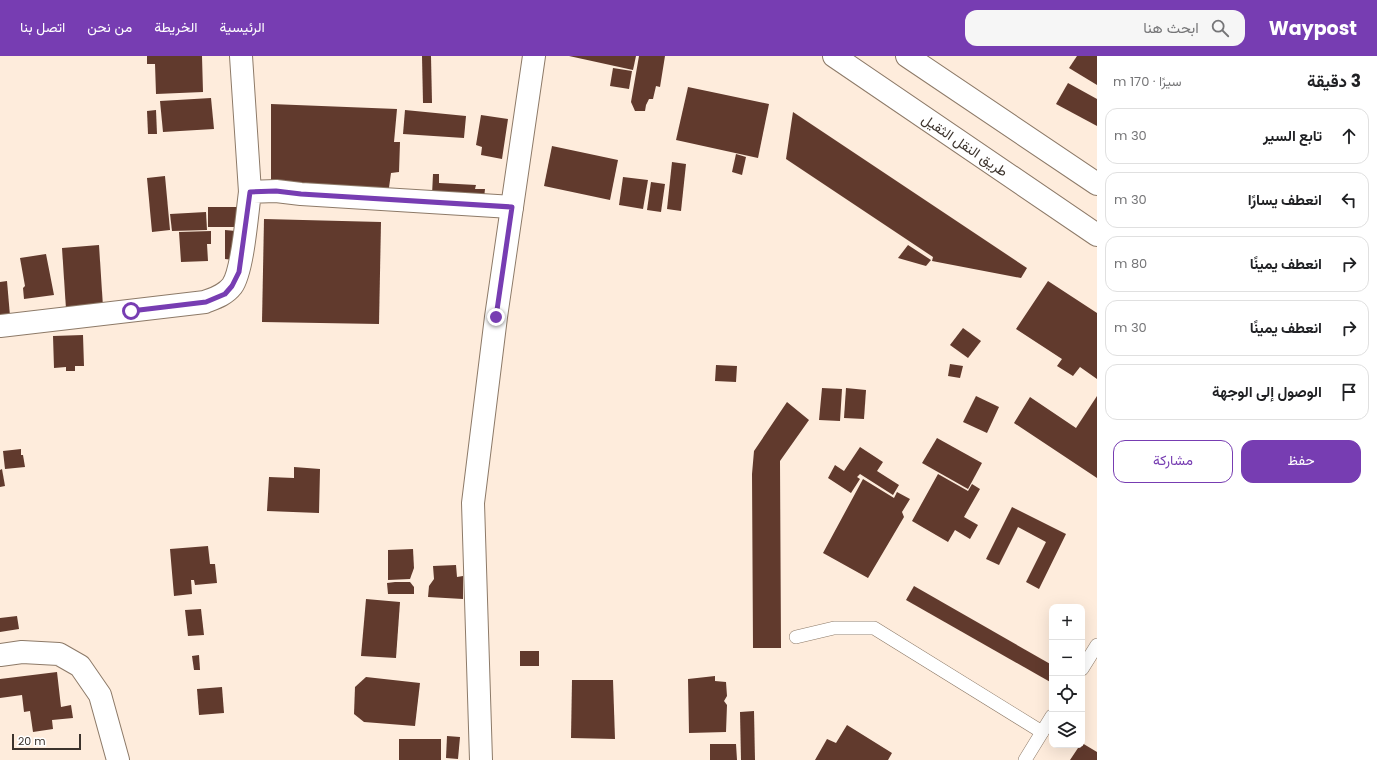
<!DOCTYPE html>
<html lang="ar">
<head>
<meta charset="utf-8">
<style>
	:root { --surface:#fff; --page:#f6f6f6; --text:#202124; --muted:#757577; --line:#e0e0e0; --accent:#773db2 }
	body { margin:0; font-family:Poppins,Vazirmatn,sans-serif; background:var(--page); color:var(--text); direction:rtl }
	.controls { position:absolute; right:12px; bottom:12px; display:grid; overflow:hidden; border-radius:8px; box-shadow:0 4px 16px #0002 }
	.controls button { width:36px; height:36px; display:grid; place-items:center; padding:0; border:0; border-bottom:1px solid var(--line); background:var(--surface); color:var(--text); font:20px sans-serif }
	.scale { position:absolute; left:12px; bottom:10px; width:69px; box-sizing:border-box; padding-left:4px; border:2px solid #3c332c; border-top:0; font-size:11px; line-height:14px; white-space:nowrap; color:#3c332c; -webkit-text-stroke:3px #fff; paint-order:stroke }
	.stop { position:absolute; width:12px; height:12px; margin:-9px; border:3px solid #773db2; border-radius:50%; background:#fff }
	.stop.end { background:#773db2; border-color:#fff; box-shadow:0 1px 4px #0008 }
	.list { margin:0; padding:0; list-style:none }
	h2 { display:flex; justify-content:space-between; align-items:center; height:52px; margin:0; padding:0 16px; font-size:17px }
	h2 small { font-size:13px; font-weight:400; color:var(--muted) }
	.list li { display:grid; grid-template-columns:26px 1fr auto; gap:12px; align-items:center; box-sizing:border-box; height:56px; margin:0 8px 8px; padding:0 8px; border:1px solid var(--line); border-radius:12px }
	.list b { display:block; font-size:15px; white-space:nowrap }
	.list em { font-size:13px; font-style:normal; color:var(--muted) }
	.actions { display:flex; gap:8px; padding:12px 16px }
	.actions a { flex:1; padding:9px 0; border:1px solid var(--accent); border-radius:12px; text-align:center; font-size:14px; color:var(--accent) }
	.actions .main { background:var(--accent); color:#fff }
	.icon { flex:none; width:22px; height:22px; fill:none; stroke:currentColor; stroke-width:2; stroke-linecap:round; stroke-linejoin:round }
	.map { position:relative; flex:none; width:1097px; height:704px; overflow:hidden; direction:ltr }
	header { display:flex; align-items:center; gap:24px; box-sizing:border-box; height:56px; padding:0 20px; background:var(--accent); color:#fff }
	header strong { font-size:19px }
	nav { display:flex; gap:22px; margin-inline-start:auto; font-size:14px }
	.search { width:280px; height:36px; background:var(--page); display:flex; align-items:center; gap:10px; box-sizing:border-box; padding:0 14px; border-radius:12px; color:var(--muted); font-size:15px }
	main { display:flex }
	aside { flex:1; background:var(--surface) }
	.map>svg:first-child { display:block }
	.building { fill:#613a2d }
	.lines { fill:none; stroke-linecap:round; stroke-linejoin:round }
	.service-casing { stroke:#8d7a68; stroke-width:14 }
	.minor-casing { stroke:#8d7a68; stroke-width:24 }
	.trunk-casing { stroke:#8d7a68; stroke-width:24 }
	.service { stroke:#fff; stroke-width:13 }
	.minor { stroke:#fff; stroke-width:22 }
	.trunk { stroke:#fff; stroke-width:22 }
	.route { stroke:#773db2; stroke-width:5 }
	.labels { text-anchor:middle; stroke-width:4; stroke-linejoin:round; paint-order:stroke }
	.street-label { font-size:14px; fill:#3c332c; stroke:#fff }
</style>
</head>
<body>
<header>
<strong>Waypost</strong>
<div class="search"><svg class="icon" aria-label="search" viewBox="0 0 24 24"><circle cx="10" cy="10" r="6"/><path d="M15 15l6 6"/></svg>ابحث هنا</div>
<nav><a>الرئيسية</a><a>الخريطة</a><a>من نحن</a><a>اتصل بنا</a></nav>
</header>
<main>
<aside>
<h2>3 دقيقة<small>سيرًا · 170 m</small></h2>
<ul class="list">
<li><svg class="icon" aria-label="ahead" viewBox="0 0 24 24"><path d="M12 20V5M6 11l6-6 6 6"/></svg><div><b>تابع السير</b></div><em>30 m</em></li>
<li><svg class="icon" aria-label="left" viewBox="0 0 24 24"><path d="M17 20v-9H6M10 6l-5 5 5 5"/></svg><div><b>انعطف يسارًا</b></div><em>30 m</em></li>
<li><svg class="icon" aria-label="right" viewBox="0 0 24 24"><path d="M7 20v-9h11M14 6l5 5-5 5"/></svg><div><b>انعطف يمينًا</b></div><em>80 m</em></li>
<li><svg class="icon" aria-label="right" viewBox="0 0 24 24"><path d="M7 20v-9h11M14 6l5 5-5 5"/></svg><div><b>انعطف يمينًا</b></div><em>30 m</em></li>
<li><svg class="icon" aria-label="arrive" viewBox="0 0 24 24"><path d="M6 21V4h12l-3 4 3 4H6"/></svg><div><b>الوصول إلى الوجهة</b></div></li>
</ul>
<div class="actions"><a class="main">حفظ</a><a>مشاركة</a></div>
</aside>
<div class="map">
<svg width="1097" height="704" viewBox="0 0 1097 704">
	<rect width="100%" height="100%" fill="#feecdc"/>
	<!-- building -->
	<g class="building">
		<polygon points="147,0 202,0 203,36 156,38 155,8 147,8"/>
		<polygon points="422,0 431,0 432,47 423,47"/>
		<polygon points="569,0 636,0 633,14"/>
		<polygon points="639,0 665,0 660,31 656,30 653,43 649,43 646,49 645,55 635,55 631,46"/>
		<polygon points="1077,0 1097,0 1097,29 1069,12"/>
		<polygon points="613,12 632,15 629,33 610,30"/>
		<polygon points="1068,27 1097,43 1097,70 1056,48"/>
		<polygon points="688,31 769,48 758,102 676,84"/>
		<polygon points="211,42 214,73 163,76 160,45"/>
		<polygon points="271,48 397,53 394,86 400,86 399,116 391,117 388,139 271,124"/>
		<polygon points="156,54 157,78 148,78 147,55"/>
		<polygon points="405,54 466,60 464,82 403,78"/>
		<polygon points="793,56 1027,212 1021,222 932,205 933,201 786,103"/>
		<polygon points="481,59 508,63 502,103 481,99 482,91 476,89"/>
		<polygon points="552,90 618,104 610,144 544,130"/>
		<polygon points="736,98 746,101 742,119 732,116"/>
		<polygon points="672,106 686,108 681,155 667,153"/>
		<polygon points="433,118 439,118 439,127 476,129 475,133 485,133 484,142 432,139"/>
		<polygon points="165,120 170,174 152,176 147,122"/>
		<polygon points="623,121 648,124 643,153 619,149"/>
		<polygon points="651,126 665,128 661,156 647,154"/>
		<rect x="208" y="151" width="32" height="20"/>
		<polygon points="206,156 207,174 172,175 170,158"/>
		<polygon points="264,163 381,166 379,268 262,266"/>
		<polygon points="225,174 236,175 234,204 225,203"/>
		<polygon points="211,175 211,188 207,188 208,205 181,206 179,176"/>
		<polygon points="99,189 103,251 66,253 62,192"/>
		<polygon points="908,189 931,204 926,210 898,202"/>
		<polygon points="46,198 54,239 24,243 23,232 25,230 20,202"/>
		<polygon points="7,225 10,260 0,261 0,226"/>
		<polygon points="1048,225 1097,257 1097,323 1080,311 1073,320 1057,310 1062,303 1016,273"/>
		<polygon points="963,272 981,285 968,302 950,289"/>
		<polygon points="83,279 84,310 75,310 75,315 66,315 66,311 54,312 53,280"/>
		<polygon points="950,308 963,310 960,322 948,320"/>
		<polygon points="716,309 737,310 736,326 715,325"/>
		<polygon points="822,332 842,333 840,365 819,364"/>
		<polygon points="846,332 866,334 864,363 844,362"/>
		<polygon points="976,340 999,351 987,377 963,366"/>
		<polygon points="1097,340 1097,422 1014,367 1030,341 1076,372"/>
		<polygon points="787,346 809,364 780,405 781,592 753,592 752,418 754,395"/>
		<polygon points="937,382 982,407 968,433 922,407"/>
		<polygon points="860,391 883,406 877,415 899,429 893,439 860,418 857,421 860,423 851,437 828,422 835,409 844,415"/>
		<polygon points="21,393 21,399 23,399 25,411 5,413 3,395"/>
		<polygon points="294,411 320,413 319,457 267,455 269,421 294,422"/>
		<polygon points="2,413 5,430 0,431 0,414"/>
		<polygon points="938,418 968,435 972,428 980,433 964,461 978,469 970,483 955,474 948,486 912,465"/>
		<polygon points="863,423 894,442 897,436 910,443 902,456 904,461 868,522 823,497"/>
		<polygon points="1012,451 1066,478 1039,533 1026,526 1046,486 1018,471 999,509 986,503"/>
		<polygon points="208,490 210,508 215,508 217,527 195,529 194,524 191,524 192,538 174,540 170,493"/>
		<polygon points="413,493 414,512 410,523 388,524 388,494"/>
		<polygon points="456,509 457,521 463,520 463,543 428,541 429,530 434,523 433,510"/>
		<polygon points="395,526 410,526 414,531 414,538 388,538 387,527"/>
		<polygon points="914,530 1052,609 1052,627 906,544"/>
		<polygon points="366,543 400,546 396,602 361,600"/>
		<polygon points="201,553 204,579 188,580 185,554"/>
		<polygon points="17,560 19,573 0,576 0,562"/>
		<rect x="520" y="595" width="19" height="15"/>
		<polygon points="199,599 200,614 194,614 192,600"/>
		<polygon points="57,616 61,651 71,649 73,662 52,664 53,673 33,676 30,655 24,656 22,639 0,642 0,623"/>
		<polygon points="715,620 715,625 726,626 727,640 724,645 727,649 726,676 689,677 688,623"/>
		<polygon points="366,621 420,627 415,670 364,666 354,658 355,631"/>
		<polygon points="572,624 613,624 615,683 571,682"/>
		<polygon points="222,631 224,657 199,659 197,633"/>
		<polygon points="754,655 755,704 741,704 740,656"/>
		<polygon points="847,669 892,697 888,704 815,704 827,683 836,687"/>
		<polygon points="447,680 460,681 458,703 446,702"/>
		<rect x="399" y="683" width="42" height="21"/>
		<polygon points="1082,687 1097,696 1097,704 1070,704 1080,689 1082,689"/>
		<polygon points="710,688 736,688 737,704 710,704"/>
	</g>
	<g class="lines">
		<defs>
			<g id="service">
				<polyline points="796,581 834,572 874,572 1042,676"/>
				<polyline points="1082,613 1097,589"/>
				<polyline points="1025,704 1052,660"/>
			</g>
			<g id="minor">
				<polyline points="241,0 250,136"/>
				<path d="M 0,270 L 205,246 C 215,242 225,239 232,230 C 243,215 247,157 250,136 L 276,135 L 301,138 L 512,151"/>
				<polyline points="0,599 22,596 59,598 80,610 100,639 118,704"/>
				<polyline points="481,704 473,447 496,261 534,0"/>
			</g>
			<g id="trunk">
				<polyline points="834,0 1097,179"/>
				<polyline points="907,0 1097,128"/>
			</g>
		</defs>
		<!-- service casing -->
		<use href="#service" class="service-casing"/>
		<!-- minor casing -->
		<use href="#minor" class="minor-casing"/>
		<!-- trunk casing -->
		<use href="#trunk" class="trunk-casing"/>
		<!-- service -->
		<use href="#service" class="service"/>
		<!-- minor -->
		<use href="#minor" class="minor"/>
		<!-- trunk -->
		<use href="#trunk" class="trunk"/>
	</g>
	<g class="lines">
		<!-- route -->
		<polyline class="route" points="131,255 206,246 225,238 232,230 239,216 250,136 276,135 301,138 512,151 496,261"/>
	</g>
	<g class="labels">
		<!-- street labels -->
		<g class="street-label">
			<text transform="translate(965 89) rotate(34)" y="5">طريق النقل الثقيل</text>
		</g>
	</g>
</svg>
<div class="controls">
<button>+</button>
<button>−</button>
<button><svg class="icon" aria-label="locate" viewBox="0 0 24 24"><circle cx="12" cy="12" r="6"/><path d="M12 2v4M12 18v4M2 12h4M18 12h4"/></svg></button>
<button><svg class="icon" aria-label="layers" viewBox="0 0 24 24"><path d="M12 4l9 5-9 5-9-5zM3 14l9 5 9-5"/></svg></button>
</div>
<div class="scale">20 m</div>
<div class="stop" style="left:131px;top:255px"></div>
<div class="stop end" style="left:496px;top:261px"></div>
</div>
</main>
</body>
</html>
